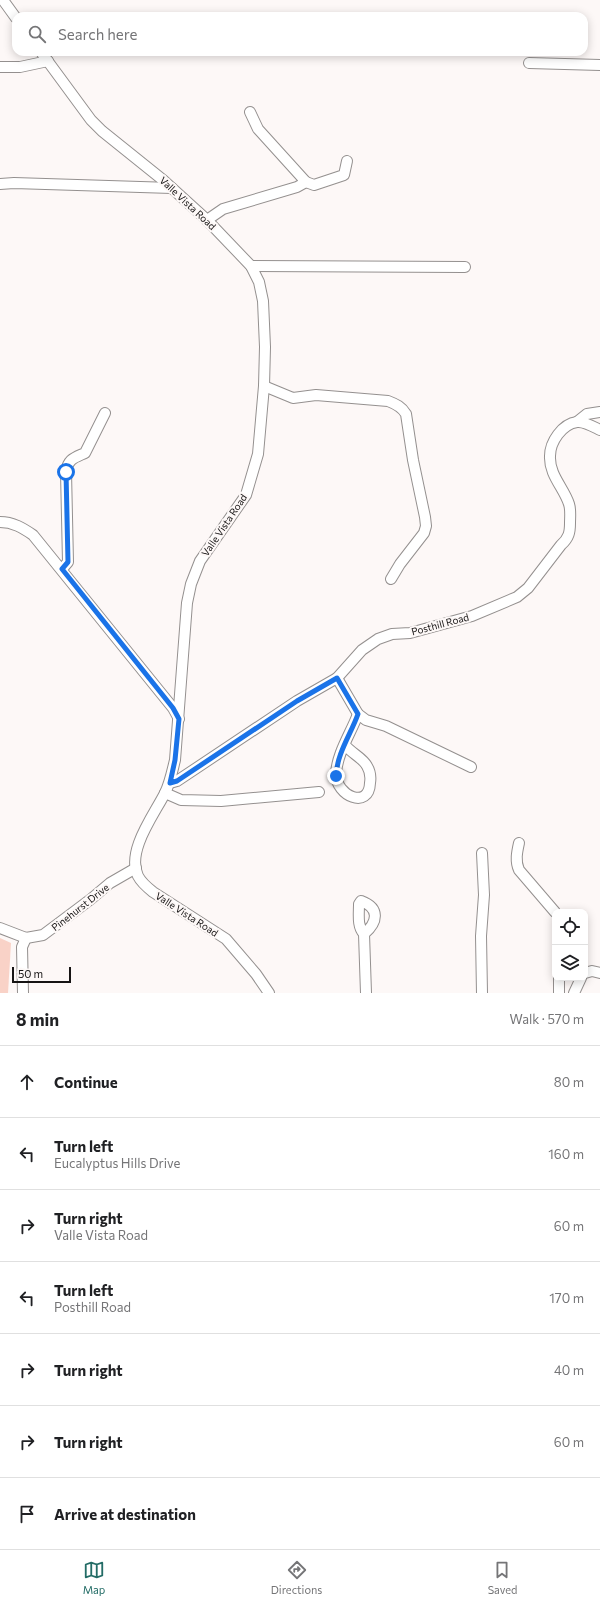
<!DOCTYPE html>
<html lang="en">
<head>
<meta charset="utf-8">
<style>
	:root { --surface:#fff; --page:#f2f2f2; --text:#202124; --muted:#757577; --line:#e0e0e0; --accent:#236c66 }
	body { margin:0; font-family:Commissioner,sans-serif; background:var(--page); color:var(--text) }
	.controls { position:absolute; right:12px; bottom:12px; display:grid; overflow:hidden; border-radius:8px; box-shadow:0 2px 10px #0003 }
	.controls button { width:36px; height:36px; display:grid; place-items:center; padding:0; border:0; border-bottom:1px solid var(--line); background:var(--surface); color:var(--text); font:20px sans-serif }
	.scale { position:absolute; left:12px; bottom:10px; width:59px; box-sizing:border-box; padding-left:4px; border:2px solid #161414; border-top:0; font-size:11px; line-height:14px; white-space:nowrap; color:#161414; -webkit-text-stroke:3px #fdf8f7; paint-order:stroke }
	.stop { position:absolute; width:12px; height:12px; margin:-9px; border:3px solid #1a73e8; border-radius:50%; background:#fff }
	.stop.end { background:#1a73e8; border-color:#fff; box-shadow:0 1px 4px #0008 }
	.list { margin:0; padding:0; list-style:none }
	h2 { display:flex; justify-content:space-between; align-items:center; height:52px; margin:0; padding:0 16px; font-size:17px }
	h2 small { font-size:13px; font-weight:400; color:var(--muted) }
	.list li { display:grid; grid-template-columns:26px 1fr auto; gap:12px; align-items:center; box-sizing:border-box; height:72px; padding:0 16px; border-top:1px solid var(--line) }
	.list b { display:block; font-size:15px; white-space:nowrap }
	.list p { margin:0; font-size:13px; white-space:nowrap; color:var(--muted) }
	.list em { font-size:13px; font-style:normal; color:var(--muted) }
	.icon { flex:none; width:22px; height:22px; fill:none; stroke:currentColor; stroke-width:2; stroke-linecap:round; stroke-linejoin:round }
	.map { position:relative; flex:none; width:600px; height:993px; overflow:hidden }
	.search { position:absolute; background:var(--surface); box-shadow:0 2px 10px #0003; left:12px; right:12px; top:12px; height:44px; display:flex; align-items:center; gap:10px; box-sizing:border-box; padding:0 14px; border-radius:12px; color:var(--muted); font-size:15px }
	.sheet { height:556px; background:var(--surface) }
	nav { display:flex; justify-content:space-around; align-items:center; box-sizing:border-box; height:56px; border-top:1px solid var(--line); background:var(--surface); font-size:11px; color:var(--muted) }
	nav a { display:grid; justify-items:center; gap:2px }
	nav .on { color:var(--accent) }
	.map>svg:first-child { display:block }
	.green { fill:#f9d2c7 }
	.lines { fill:none; stroke-linecap:round; stroke-linejoin:round }
	.minor-casing { stroke:#94908f; stroke-width:12 }
	.minor { stroke:#fff; stroke-width:10 }
	.route { stroke:#1a73e8; stroke-width:5 }
	.labels { text-anchor:middle; stroke-width:4; stroke-linejoin:round; paint-order:stroke }
	.street-label { font-size:10px; fill:#161414; stroke:#fdf8f7 }
</style>
</head>
<body>
<div class="map">
<svg width="600" height="993" viewBox="0 0 600 993">
	<rect width="100%" height="100%" fill="#fdf8f7"/>
	<!-- green -->
	<polygon class="green" points="0,938 11,943 8,993 0,993"/>
	<g class="lines">
		<defs>
			<g id="minor">
				<polyline points="3,0 16,18"/>
				<path d="M 41,52 L 91,120 L 102,131 L 163,180 L 207,220 L 251,266 L 259,282 L 263,301 L 265,347 L 264,386 L 258,454 L 246,495 L 200,561 L 191,584 L 187,603 L 175,760 C 172,772 170,783 165,793 C 154,815 126,851 138,876 C 141,882 148,888 153,892 L 226,939 L 256,974 L 269,993"/>
				<polyline points="529,63 600,65"/>
				<polyline points="0,67 20,67 48,61"/>
				<polyline points="306,182 314,185 344,175 347,161"/>
				<polyline points="0,184 14,183 172,188"/>
				<polyline points="207,220 223,209 297,187 306,182 258,129 250,112"/>
				<polyline points="251,266 465,267"/>
				<path d="M 264,386 L 293,398 L 316,395 L 388,401 C 396,404 402,407 406,414 L 413,460 L 425,517 L 426,526 L 424,533 L 400,564 L 391,579"/>
				<polyline points="577,422 587,414 600,412"/>
				<path d="M 0,522 C 13,522 23,528 33,535 L 173,708 L 179,719"/>
				<path d="M 62,569 L 68,562 L 66,472 C 68,459 74,458 85,453 L 105,413"/>
				<polyline points="337,678 358,714 366,720 386,726 471,767"/>
				<path d="M 345,745 C 351,753 363,758 367,766 C 370,771 371,777 370,783 C 369,810 336,796 336,774 C 337,753 351,733 358,714"/>
				<path d="M 170,783 L 177,781 L 297,701 L 337,678 L 362,650 L 378,639 L 392,634 L 410,633 L 472,616 L 517,597 L 528,588 L 561,545 C 569,538 570,532 570,523 C 570,517 571,510 569,504 C 564,488 549,475 550,456 C 550,442 562,424 577,422 C 584,421 594,427 600,430"/>
				<polyline points="165,793 181,800 221,801 319,792"/>
				<path d="M 519,843 C 517,852 515,861 519,870 L 555,912"/>
				<polyline points="0,928 26,938 43,935 91,899 110,883 136,868"/>
				<path d="M 364,934 C 378,922 380,908 361,901 L 359,904 C 359,915 357,926 364,934 L 366,993"/>
				<polyline points="585,973 592,971 600,973"/>
				<polyline points="23,993 22,947 26,938"/>
				<polyline points="482,993 481,936 484,895 482,853"/>
				<polyline points="559,993 559,978"/>
				<polyline points="574,993 581,978"/>
			</g>
		</defs>
		<!-- minor casing -->
		<use href="#minor" class="minor-casing"/>
		<!-- minor -->
		<use href="#minor" class="minor"/>
	</g>
	<g class="lines">
		<!-- route -->
		<path class="route" d="M 66,472 L 68,562 L 62,569 L 173,708 L 179,719 L 175,760 L 170,783 L 177,781 L 297,701 L 337,678 L 358,714 C 351,734 337,753 336,776"/>
	</g>
	<g class="labels">
		<!-- street labels -->
		<g class="street-label">
			<text transform="translate(188 203) rotate(43)" y="4">Valle Vista Road</text>
			<text transform="translate(224 525) rotate(-56)" y="4">Valle Vista Road</text>
			<text transform="translate(440 624) rotate(-15)" y="4">Posthill Road</text>
			<text transform="translate(80 907) rotate(-38)" y="4">Pinehurst Drive</text>
			<text transform="translate(187 914) rotate(33)" y="4">Valle Vista Road</text>
		</g>
	</g>
</svg>
<div class="controls">
<button><svg class="icon" aria-label="locate" viewBox="0 0 24 24"><circle cx="12" cy="12" r="6"/><path d="M12 2v4M12 18v4M2 12h4M18 12h4"/></svg></button>
<button><svg class="icon" aria-label="layers" viewBox="0 0 24 24"><path d="M12 4l9 5-9 5-9-5zM3 14l9 5 9-5"/></svg></button>
</div>
<div class="scale">50 m</div>
<div class="stop" style="left:66px;top:472px"></div>
<div class="stop end" style="left:336px;top:776px"></div>
<div class="search"><svg class="icon" aria-label="search" viewBox="0 0 24 24"><circle cx="10" cy="10" r="6"/><path d="M15 15l6 6"/></svg>Search here</div>
</div>
<section class="sheet">
<h2>8 min<small>Walk · 570 m</small></h2>
<ul class="list">
<li><svg class="icon" aria-label="ahead" viewBox="0 0 24 24"><path d="M12 20V5M6 11l6-6 6 6"/></svg><div><b>Continue</b></div><em>80 m</em></li>
<li><svg class="icon" aria-label="left" viewBox="0 0 24 24"><path d="M17 20v-9H6M10 6l-5 5 5 5"/></svg><div><b>Turn left</b><p>Eucalyptus Hills Drive</p></div><em>160 m</em></li>
<li><svg class="icon" aria-label="right" viewBox="0 0 24 24"><path d="M7 20v-9h11M14 6l5 5-5 5"/></svg><div><b>Turn right</b><p>Valle Vista Road</p></div><em>60 m</em></li>
<li><svg class="icon" aria-label="left" viewBox="0 0 24 24"><path d="M17 20v-9H6M10 6l-5 5 5 5"/></svg><div><b>Turn left</b><p>Posthill Road</p></div><em>170 m</em></li>
<li><svg class="icon" aria-label="right" viewBox="0 0 24 24"><path d="M7 20v-9h11M14 6l5 5-5 5"/></svg><div><b>Turn right</b></div><em>40 m</em></li>
<li><svg class="icon" aria-label="right" viewBox="0 0 24 24"><path d="M7 20v-9h11M14 6l5 5-5 5"/></svg><div><b>Turn right</b></div><em>60 m</em></li>
<li><svg class="icon" aria-label="arrive" viewBox="0 0 24 24"><path d="M6 21V4h12l-3 4 3 4H6"/></svg><div><b>Arrive at destination</b></div></li>
</ul>
</section>
<nav>
<a class="on"><svg class="icon" aria-label="map" viewBox="0 0 24 24"><path d="M3 6l6-2 6 2 6-2v14l-6 2-6-2-6 2zM9 4v14M15 6v14"/></svg>Map</a>
<a><svg class="icon" aria-label="directions" viewBox="0 0 24 24"><path d="M12 3l9 9-9 9-9-9zM9 14v-3h6M13 9l2 2-2 2"/></svg>Directions</a>
<a><svg class="icon" aria-label="saved" viewBox="0 0 24 24"><path d="M7 4h10v16l-5-4-5 4z"/></svg>Saved</a>
</nav>
</body>
</html>
